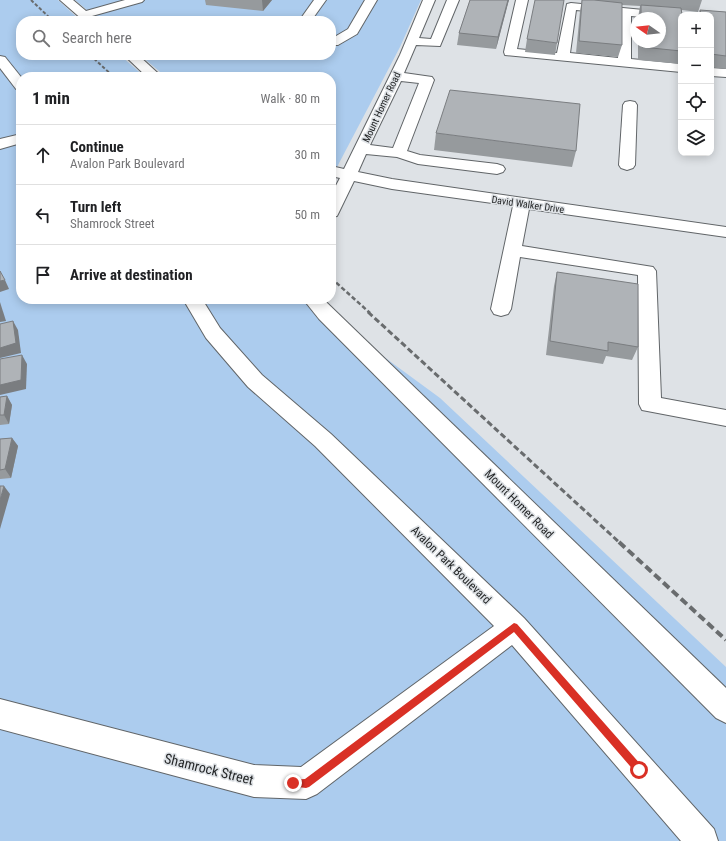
<!DOCTYPE html>
<html lang="en">
<head>
<meta charset="utf-8">
<style>
	:root { --surface:#fff; --page:#f2f2f2; --text:#202124; --muted:#757577; --line:#e0e0e0 }
	body { margin:0; font-family:"Roboto Condensed",sans-serif; background:var(--page); color:var(--text) }
	.controls { position:absolute; right:12px; top:12px; display:grid; overflow:hidden; border-radius:8px; box-shadow:0 2px 10px #0003 }
	.controls button { width:36px; height:36px; display:grid; place-items:center; padding:0; border:0; border-bottom:1px solid var(--line); background:var(--surface); color:var(--text); font:20px sans-serif }
	.compass { position:absolute; left:630px; top:12px; width:36px; height:36px; border-radius:50%; background:var(--surface); box-shadow:0 2px 10px #0003; rotate:284deg }
	.stop { position:absolute; width:12px; height:12px; margin:-9px; border:3px solid #d93025; border-radius:50%; background:#fff }
	.stop.end { background:#d93025; border-color:#fff; box-shadow:0 1px 4px #0008 }
	.list { margin:0; padding:0; list-style:none }
	h2 { display:flex; justify-content:space-between; align-items:center; height:52px; margin:0; padding:0 16px; font-size:17px }
	h2 small { font-size:13px; font-weight:400; color:var(--muted) }
	.list li { display:grid; grid-template-columns:26px 1fr auto; gap:12px; align-items:center; box-sizing:border-box; height:60px; padding:0 16px; border-top:1px solid var(--line) }
	.list b { display:block; font-size:15px; white-space:nowrap }
	.list p { margin:0; font-size:13px; white-space:nowrap; color:var(--muted) }
	.list em { font-size:13px; font-style:normal; color:var(--muted) }
	.icon { flex:none; width:22px; height:22px; fill:none; stroke:currentColor; stroke-width:2; stroke-linecap:round; stroke-linejoin:round }
	.map { position:relative; flex:none; width:726px; height:841px; overflow:hidden }
	.search { position:absolute; background:var(--surface); box-shadow:0 2px 10px #0003; left:16px; top:16px; width:320px; height:44px; display:flex; align-items:center; gap:10px; box-sizing:border-box; padding:0 14px; border-radius:16px; color:var(--muted); font-size:15px }
	.panel { position:absolute; background:var(--surface); box-shadow:0 2px 10px #0003; left:16px; top:72px; width:320px; height:232px; border-radius:16px }
	.map>svg:first-child { display:block }
	.green { fill:#acccee }
	.lines { fill:none; stroke-linecap:round; stroke-linejoin:round }
	.minor-casing { stroke:#616568; stroke-width:2 }
	.minor { fill:#fff; fill-rule:evenodd }
	.rail-far3 { stroke:#696c6e; stroke-width:2; stroke-dasharray:3.5 2; stroke-linecap:butt }
	.rail-far2 { stroke:#696c6e; stroke-width:2.5; stroke-dasharray:4.5 2.5; stroke-linecap:butt }
	.rail-far1 { stroke:#696c6e; stroke-width:3; stroke-dasharray:6 3; stroke-linecap:butt }
	.rail { stroke:#696c6e; stroke-width:4; stroke-dasharray:8 4; stroke-linecap:butt }
	.wall { fill:#969a9d }
	.shaded-wall { fill:#7a7d80 }
	.building { fill:#afb3b7; stroke:#7a7d80 }
	.route { fill:#d93025 }
	.labels { text-anchor:middle; stroke-width:3; stroke-linejoin:round; paint-order:stroke }
	.far-street-label { font-size:10px; fill:#252728; stroke:#dee2e6 }
	.street-label { font-size:12px; fill:#252728; stroke:#dee2e6 }
	.near-street-label { font-size:14px; fill:#252728; stroke:#dee2e6 }
</style>
</head>
<body>
<div class="map">
<svg width="726" height="841" viewBox="0 0 726 841">
	<rect width="100%" height="100%" fill="#dee2e6"/>
	<!-- green -->
	<g class="green">
		<polygon points="0,0 58,0 81,21 21,21 21,55 120,55 145,77 21,77 21,299 305,299 440,398 726,667 726,841 0,841"/>
		<polygon points="75,0 421,0 400,47 337,167 331,165 331,77 166,77 140,55 331,55 331,21 100,21"/>
	</g>
	<g class="lines">
		<defs>
			<g id="minor">
				<polygon points="60,0 73,0 86,11 125,0 144,0 142,2 92,16 97,21 84,21"/>
				<polygon points="314,0 326,0 311,21 299,21"/>
				<polygon points="365,0 377,0 357,34 338,45 331,45 331,39 348,29"/>
				<path d="M 423,0 L 435,0 L 419,38 L 431,39 L 447,0 L 459,0 L 440,46 L 416,45 L 404,73 L 432,77 L 434,80 L 407,151 L 420,155 L 497,164 L 503,166 L 505,169 L 503,172 L 497,174 L 418,164 L 397,157 L 366,154 L 358,172 L 392,179 L 726,227 L 726,237 L 529,209 L 522,246 L 653,267 L 656,271 L 661,398 L 726,410 L 726,426 L 642,410 L 639,404 L 638,275 L 520,257 L 511,309 L 508,314 L 501,316 L 494,314 L 491,309 L 513,206 L 392,189 L 354,181 L 339,212 L 337,216 L 331,217 L 331,195 L 340,178 L 331,176 L 331,166 L 344,169 L 400,55 ZM 401,81 L 419,83 L 393,148 L 370,145 Z"/>
				<path d="M 516,0 L 528,0 L 517,49 L 557,53 L 567,4 L 571,3 L 685,14 L 681,15 L 681,21 L 631,16 L 631,59 L 681,64 L 681,72 L 505,55 L 504,52 ZM 576,10 L 619,14 L 618,58 L 570,53 Z"/>
				<polygon points="124,55 138,55 162,77 147,77"/>
				<polygon points="0,56 5,57 21,77 21,90 16,89 0,68"/>
				<polygon points="711,68 726,69 726,77 711,76"/>
				<polygon points="630,101 635,102 637,105 635,165 633,168 627,170 621,168 619,165 623,105 625,102"/>
				<polygon points="21,134 21,143 0,149 0,139"/>
				<polygon points="183,299 202,299 220,328 262,375 331,434 524,618 714,829 718,841 681,841 512,645 317,794 306,799 254,797 0,729 0,699 254,765 301,767 494,626 315,446 248,387 206,338"/>
				<polygon points="303,299 323,299 726,688 726,723 716,718 319,319"/>
			</g>
		</defs>
		<!-- minor casing -->
		<use href="#minor" class="minor-casing"/>
		<!-- minor -->
		<use href="#minor" class="minor"/>
		<!-- rail-far3 -->
		<g class="rail-far3">
			<polyline points="31,0 53,21"/>
			<polyline points="90,55 114,77"/>
		</g>
		<!-- rail-far2 -->
		<polyline class="rail-far2" points="331,278 370,313"/>
		<!-- rail-far1 -->
		<polyline class="rail-far1" points="368,312 620,543"/>
		<!-- rail -->
		<polyline class="rail" points="619,542 726,640"/>
	</g>
	<!-- wall -->
	<g class="wall">
		<polygon points="205,0 272,0 263,11 206,5"/>
		<polygon points="470,0 509,0 496,49 457,45 459,33"/>
		<polygon points="582,0 702,0 698,12 682,10 681,15 681,64 638,60 638,42 660,42 660,18 638,18 640,6 622,5 622,45 618,57 576,53 580,11"/>
		<polygon points="700,10 726,12 726,69 711,67 711,15 698,15"/>
		<polygon points="527,39 557,43 555,55 525,52"/>
		<polygon points="436,133 576,151 572,167 434,150"/>
		<polygon points="557,272 638,347 632,360 606,356 603,364 546,355 554,286"/>
		<polygon points="7,396 12,405 9,424 0,425 0,397"/>
		<polygon points="12,438 18,446 11,478 0,479 0,439"/>
	</g>
	<!-- shaded-wall -->
	<g class="shaded-wall">
		<polygon points="262,0 272,0 263,11"/>
		<polygon points="508,0 509,0 508,3 496,49 498,37"/>
		<polygon points="5,280 9,289 0,292 0,281"/>
		<polygon points="0,302 6,321 0,322"/>
		<polygon points="13,321 18,330 21,353 0,358 0,348"/>
		<polygon points="22,355 27,364 26,389 0,395 0,385"/>
		<polygon points="7,396 12,405 9,424 4,415"/>
		<polygon points="12,438 18,446 11,478 5,469"/>
		<polygon points="4,486 10,494 0,529 0,500"/>
	</g>
	<!-- building -->
	<g class="building">
		<polygon points="470,0 508,0 498,37 459,33"/>
		<polygon points="535,0 564,0 557,43 527,39"/>
		<polygon points="582,0 594,0 622,3 622,45 579,41"/>
		<polygon points="641,5 681,8 682,15 681,15 681,51 642,47 642,42 660,42 660,18 641,18"/>
		<polygon points="700,10 726,12 726,56 711,54 711,15 701,15"/>
		<polygon points="450,90 580,104 576,151 436,133"/>
		<polygon points="0,271 5,280 0,281"/>
		<polygon points="557,272 638,284 638,347 608,342 608,351 550,341"/>
		<polygon points="13,321 16,343 0,348 0,324"/>
		<polygon points="22,355 21,380 0,385 0,359"/>
		<polygon points="7,396 4,415 0,415 0,397"/>
		<polygon points="12,438 5,469 0,470 0,439"/>
		<polygon points="0,486 4,486 0,500"/>
	</g>
	<!-- route -->
	<polygon class="route" points="514,623 517,624 642,766 644,770 642,773 639,774 636,773 514,632 309,787 306,788 290,786 288,783 290,780 305,779"/>
	<g class="labels">
		<!-- far-street labels -->
		<g class="far-street-label">
			<text transform="translate(381 107) rotate(-65)" y="4">Mount Homer Road</text>
			<text transform="translate(528 204) rotate(8)" y="4">David Walker Drive</text>
		</g>
		<!-- street labels -->
		<g class="street-label">
			<text transform="translate(519 504) rotate(45)" y="4">Mount Homer Road</text>
			<text transform="translate(451 565) rotate(44)" y="4">Avalon Park Boulevard</text>
		</g>
		<!-- near-street labels -->
		<g class="near-street-label">
			<text transform="translate(209 769) rotate(14)" y="5">Shamrock Street</text>
		</g>
	</g>
</svg>
<div class="controls">
<button>+</button>
<button>−</button>
<button><svg class="icon" aria-label="locate" viewBox="0 0 24 24"><circle cx="12" cy="12" r="6"/><path d="M12 2v4M12 18v4M2 12h4M18 12h4"/></svg></button>
<button><svg class="icon" aria-label="layers" viewBox="0 0 24 24"><path d="M12 4l9 5-9 5-9-5zM3 14l9 5 9-5"/></svg></button>
</div>
<svg class="compass" viewBox="-18 -18 36 36"><path d="M0-13l5 13h-10z" fill="#e53935"/><path d="M0 13l5-13h-10z" fill="#757577"/></svg>
<div class="stop" style="left:639px;top:770px"></div>
<div class="stop end" style="left:293px;top:783px"></div>
<div class="search"><svg class="icon" aria-label="search" viewBox="0 0 24 24"><circle cx="10" cy="10" r="6"/><path d="M15 15l6 6"/></svg>Search here</div>
<section class="panel">
<h2>1 min<small>Walk · 80 m</small></h2>
<ul class="list">
<li><svg class="icon" aria-label="ahead" viewBox="0 0 24 24"><path d="M12 20V5M6 11l6-6 6 6"/></svg><div><b>Continue</b><p>Avalon Park Boulevard</p></div><em>30 m</em></li>
<li><svg class="icon" aria-label="left" viewBox="0 0 24 24"><path d="M17 20v-9H6M10 6l-5 5 5 5"/></svg><div><b>Turn left</b><p>Shamrock Street</p></div><em>50 m</em></li>
<li><svg class="icon" aria-label="arrive" viewBox="0 0 24 24"><path d="M6 21V4h12l-3 4 3 4H6"/></svg><div><b>Arrive at destination</b></div></li>
</ul>
</section>
</div>
</body>
</html>
